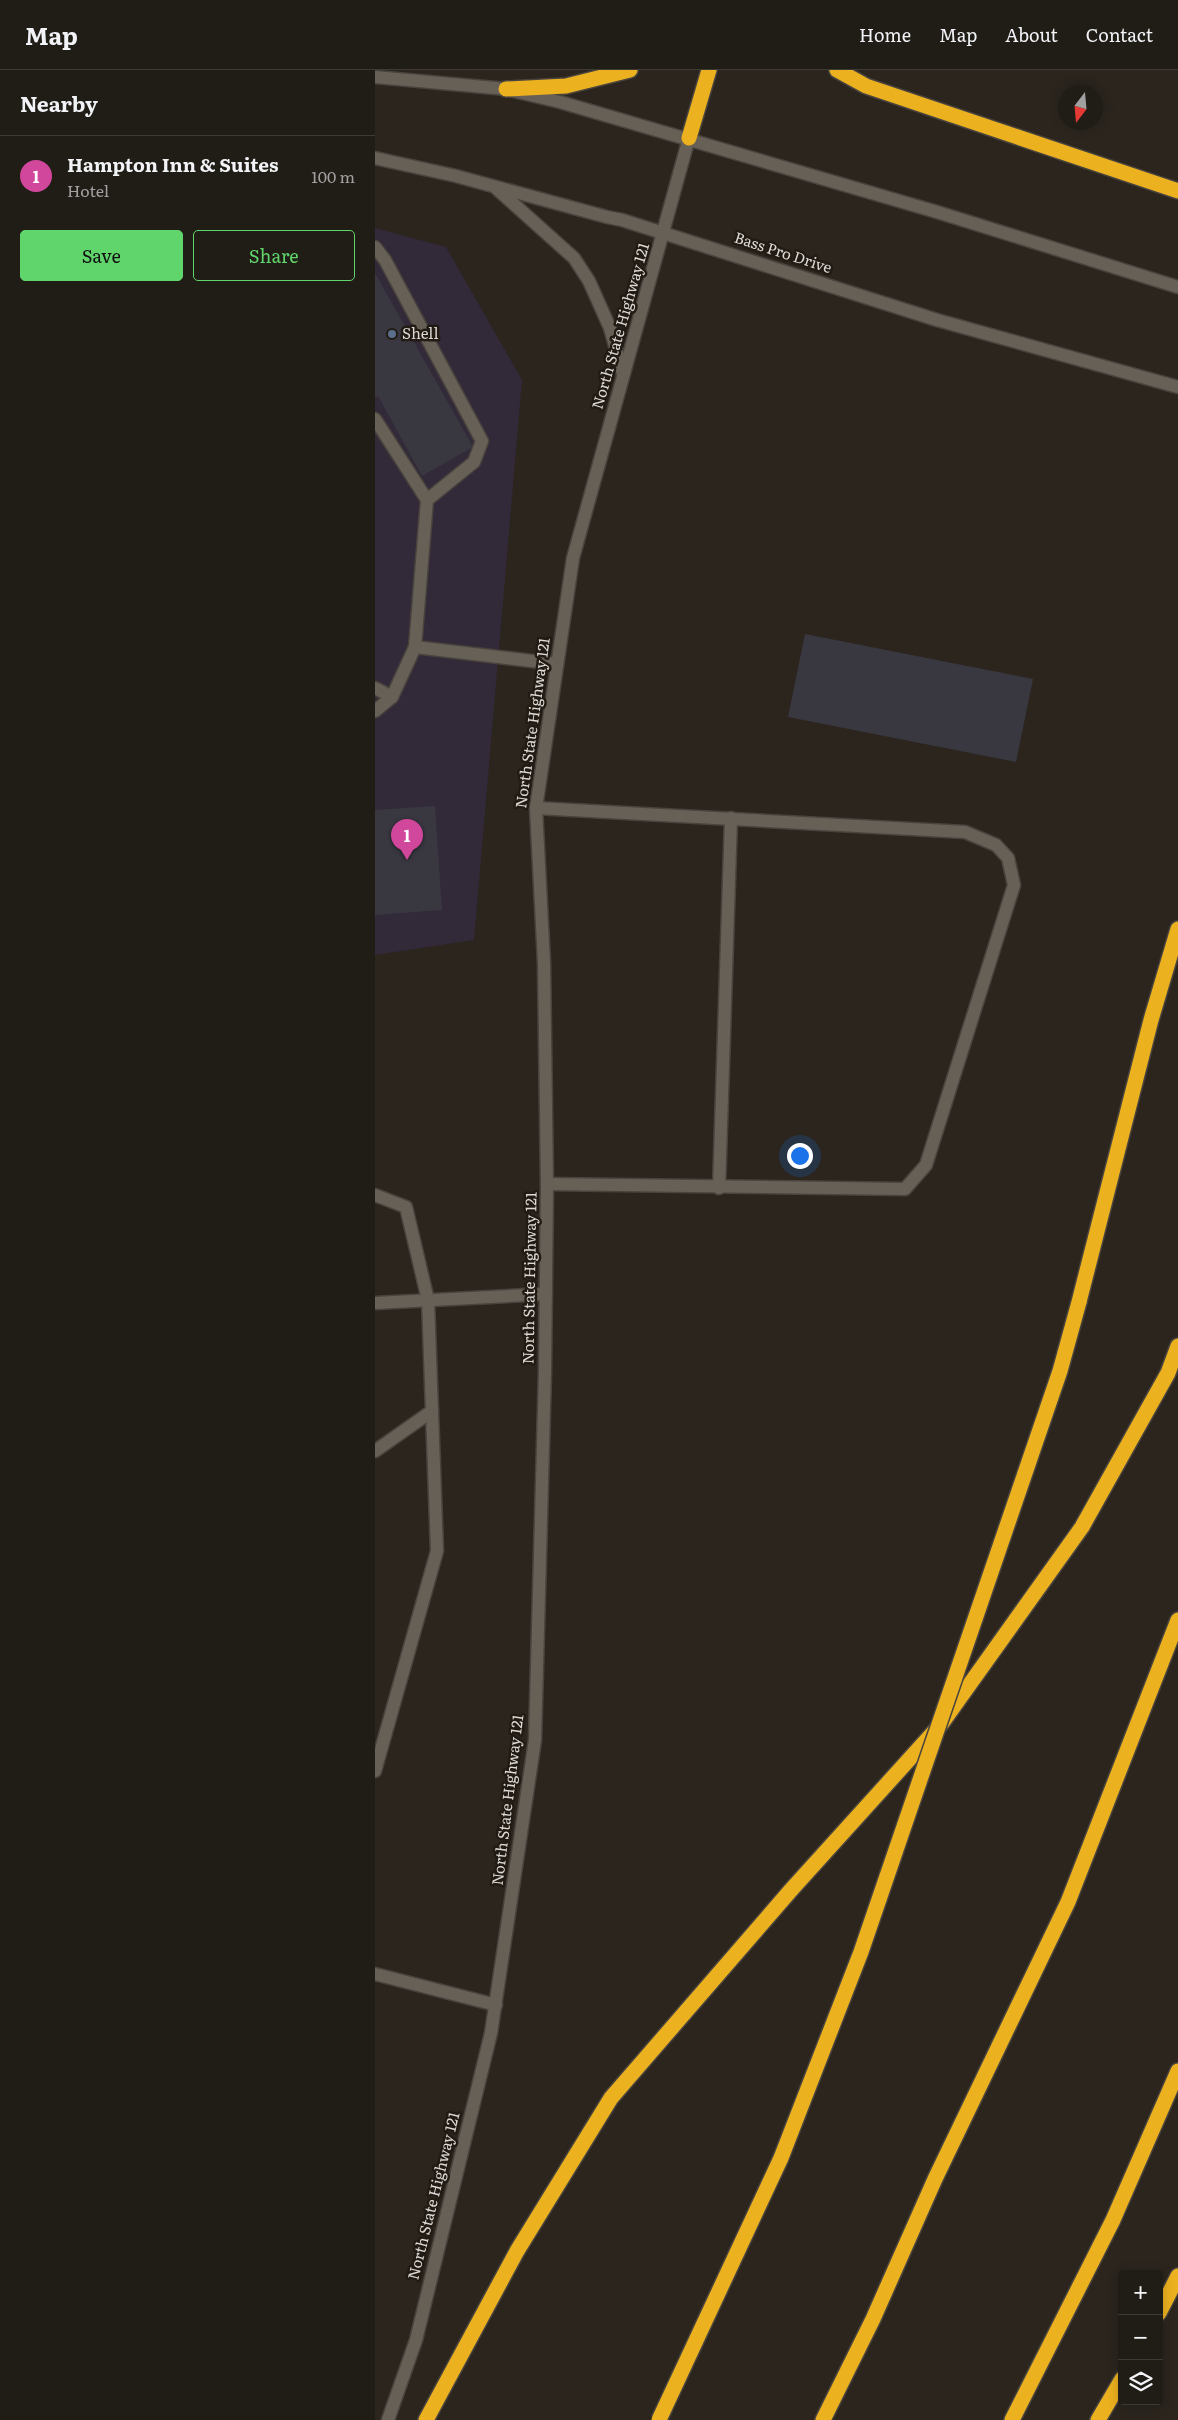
<!DOCTYPE html>
<html lang="en">
<head>
<meta charset="utf-8">
<style>
	:root { --surface:#201c16; --page:#28251f; --text:#f1f3f6; --muted:#a2a1a1; --line:#3d3a35; --accent:#60d56b }
	body { margin:0; font-family:Literata,serif; background:var(--page); color:var(--text) }
	.controls { position:absolute; right:15px; bottom:15px; display:grid; overflow:hidden; border-radius:5px; box-shadow:0 2px 12px #0003 }
	.controls button { width:45px; height:45px; display:grid; place-items:center; padding:0; border:0; border-bottom:1px solid var(--line); background:var(--surface); color:var(--text); font:25px sans-serif }
	.compass { position:absolute; left:683px; top:15px; width:45px; height:45px; border-radius:50%; background:var(--surface); box-shadow:0 2px 12px #0003; rotate:196deg }
	.you { position:absolute; left:424px; top:1085px; width:18px; height:18px; margin:-12px; border:4px solid #fff; border-radius:50%; background:#1a73e8; box-shadow:0 0 0 8px #1a73e833 }
	.badge { display:grid; place-items:center; width:32px; height:32px; border-radius:50%; background:var(--accent); color:#fff; font-size:16px; font-weight:700 }
	.pin { position:absolute; translate:-50% -41px; filter:drop-shadow(0 1px 2px #0008) }
	.pin::after { content:''; position:absolute; top:26px; width:18px; height:15px; background:inherit; clip-path:polygon(0 0,100% 0,50% 100%) }
	.list { margin:0; padding:0; list-style:none }
	h2 { display:flex; justify-content:space-between; align-items:center; height:65px; margin:0; padding:0 20px; font-size:21px }
	h2 small { font-size:16px; font-weight:400; color:var(--muted) }
	.list li { display:grid; grid-template-columns:32px 1fr auto; gap:15px; align-items:center; box-sizing:border-box; height:80px; padding:0 20px; border-top:1px solid var(--line) }
	.list b { display:block; font-size:19px; white-space:nowrap }
	.list p { margin:0; font-size:16px; white-space:nowrap; color:var(--muted) }
	.list em { font-size:16px; font-style:normal; color:var(--muted) }
	.actions { display:flex; gap:10px; padding:15px 20px }
	.actions a { flex:1; padding:11px 0; border:1px solid var(--accent); border-radius:5px; text-align:center; font-size:18px; color:var(--accent) }
	.actions .main { background:var(--accent); color:#111 }
	.icon { flex:none; width:28px; height:28px; fill:none; stroke:currentColor; stroke-width:2; stroke-linecap:round; stroke-linejoin:round }
	.map { position:relative; flex:none; width:803px; height:2350px; overflow:hidden }
	header { display:flex; align-items:center; gap:30px; box-sizing:border-box; height:70px; padding:0 25px; background:var(--surface); border-bottom:1px solid var(--line) }
	header strong { font-size:24px }
	nav { display:flex; gap:28px; margin-inline-start:auto; font-size:18px }
	main { display:flex }
	aside { flex:1; background:var(--surface) }
	.map>svg:first-child { display:block }
	.commercial { fill:#322939 }
	.building { fill:#393841 }
	.lines { fill:none; stroke-linecap:round; stroke-linejoin:round }
	.service-casing { stroke:#48433d; stroke-width:15 }
	.secondary-casing { stroke:#48433d; stroke-width:15 }
	.motorway-casing { stroke:#48433d; stroke-width:18 }
	.service { stroke:#676057; stroke-width:12 }
	.secondary { stroke:#676057; stroke-width:12 }
	.motorway { stroke:#ecb11f; stroke-width:15 }
	.motorway-bridge-casing { stroke:#48433d; stroke-width:18; stroke-linecap:butt }
	.motorway-bridge { stroke:#ecb11f; stroke-width:15 }
	.service-dot { fill:#5c6f8a; stroke:#211b14; stroke-width:2 }
	.labels { text-anchor:middle; stroke-width:5; stroke-linejoin:round; paint-order:stroke }
	.street-label { font-size:15px; fill:#ded9d5; stroke:#211b14 }
	.poi-label { font-size:15px; fill:#ded9d5; stroke:#211b14; text-anchor:start }
</style>
</head>
<body>
<header>
<strong>Map</strong>
<nav><a>Home</a><a>Map</a><a>About</a><a>Contact</a></nav>
</header>
<main>
<aside>
<h2>Nearby<small></small></h2>
<ul class="list">
<li><span class="badge" style="background:#d1479c">1</span><div><b>Hampton Inn &amp; Suites</b><p>Hotel</p></div><em>100 m</em></li>
</ul>
<div class="actions"><a class="main">Save</a><a>Share</a></div>
</aside>
<div class="map">
<svg width="803" height="2350" viewBox="0 0 803 2350">
	<rect width="100%" height="100%" fill="#2b251e"/>
	<!-- commercial -->
	<polygon class="commercial" points="0,158 71,177 147,310 99,870 0,885"/>
	<!-- building -->
	<g class="building">
		<polygon points="0,203 98,377 47,406 3,326 0,328"/>
		<polygon points="430,564 658,609 641,692 413,647"/>
		<polygon points="60,736 67,840 0,845 0,740"/>
	</g>
	<g class="lines">
		<defs>
			<g id="service">
				<polyline points="0,177 10,190 107,371 99,392 52,430 40,577 182,594"/>
				<polyline points="0,349 52,430"/>
				<polyline points="0,618 17,627 0,641"/>
				<polyline points="17,627 40,577"/>
				<polyline points="161,738 590,762 621,775 633,788 639,815 551,1095 530,1119 172,1114"/>
				<polyline points="344,1118 356,748"/>
				<polyline points="0,1125 31,1137 53,1230 62,1481 0,1701"/>
				<polyline points="0,1233 171,1224"/>
				<polyline points="0,1381 57,1341"/>
				<polyline points="0,1904 121,1935"/>
			</g>
			<g id="secondary">
				<polyline points="0,7 131,19 185,32 562,142 803,217"/>
				<polyline points="0,88 81,106 232,147 247,150 562,250 803,317"/>
				<polyline points="122,119 199,188 214,211 235,258 248,304"/>
				<polyline points="13,2350 41,2270 116,1963 160,1670 170,1301 172,1114 169,893 161,738 198,488 314,68"/>
			</g>
			<g id="motorway">
				<polyline points="462,0 491,16 803,121"/>
				<polyline points="131,19 191,16 255,0"/>
				<polyline points="314,68 334,0"/>
				<polyline points="704,1232 776,950 803,859"/>
				<polyline points="784,2243 803,2206"/>
				<polyline points="51,2350 142,2181 236,2028 416,1820 567,1653 707,1457 793,1303 803,1276"/>
				<polyline points="448,2350 498,2249 560,2109 693,1832 803,1550"/>
				<polyline points="637,2350 738,2150 803,2001"/>
				<polyline points="723,2350 747,2309"/>
			</g>
		</defs>
		<!-- service casing -->
		<use href="#service" class="service-casing"/>
		<!-- secondary casing -->
		<use href="#secondary" class="secondary-casing"/>
		<!-- motorway casing -->
		<use href="#motorway" class="motorway-casing"/>
		<!-- service -->
		<use href="#service" class="service"/>
		<!-- secondary -->
		<use href="#secondary" class="secondary"/>
		<!-- motorway -->
		<use href="#motorway" class="motorway"/>
		<defs>
			<polyline id="motorway-bridge" points="284,2350 406,2088 486,1882 685,1301 704,1232"/>
		</defs>
		<!-- motorway-bridge casing -->
		<use href="#motorway-bridge" class="motorway-bridge-casing"/>
		<!-- motorway-bridge -->
		<use href="#motorway-bridge" class="motorway-bridge"/>
	</g>
	<!-- markers -->
	<circle class="service-dot" cx="17" cy="264" r="5"/>
	<g class="labels">
		<!-- street labels -->
		<g class="street-label">
			<text transform="translate(408 183) rotate(18)" y="5">Bass Pro Drive</text>
			<text transform="translate(246 256) rotate(-74)" y="5">North State Highway 121</text>
			<text transform="translate(158 653) rotate(-82)" y="5">North State Highway 121</text>
			<text transform="translate(155 1208) rotate(-89)" y="5">North State Highway 121</text>
			<text transform="translate(133 1730) rotate(-83)" y="5">North State Highway 121</text>
			<text transform="translate(59 2126) rotate(-76)" y="5">North State Highway 121</text>
		</g>
		<!-- poi labels -->
		<g class="poi-label">
			<text x="27" y="269">Shell</text>
		</g>
	</g>
</svg>
<div class="controls">
<button>+</button>
<button>−</button>
<button><svg class="icon" aria-label="layers" viewBox="0 0 24 24"><path d="M12 4l9 5-9 5-9-5zM3 14l9 5 9-5"/></svg></button>
</div>
<svg class="compass" viewBox="-18 -18 36 36"><path d="M0-13l5 13h-10z" fill="#e53935"/><path d="M0 13l5-13h-10z" fill="#a2a1a1"/></svg>
<div class="you"></div>
<div class="pin badge" style="left:32px;top:790px;background:#d1479c">1</div>
</div>
</main>
</body>
</html>
